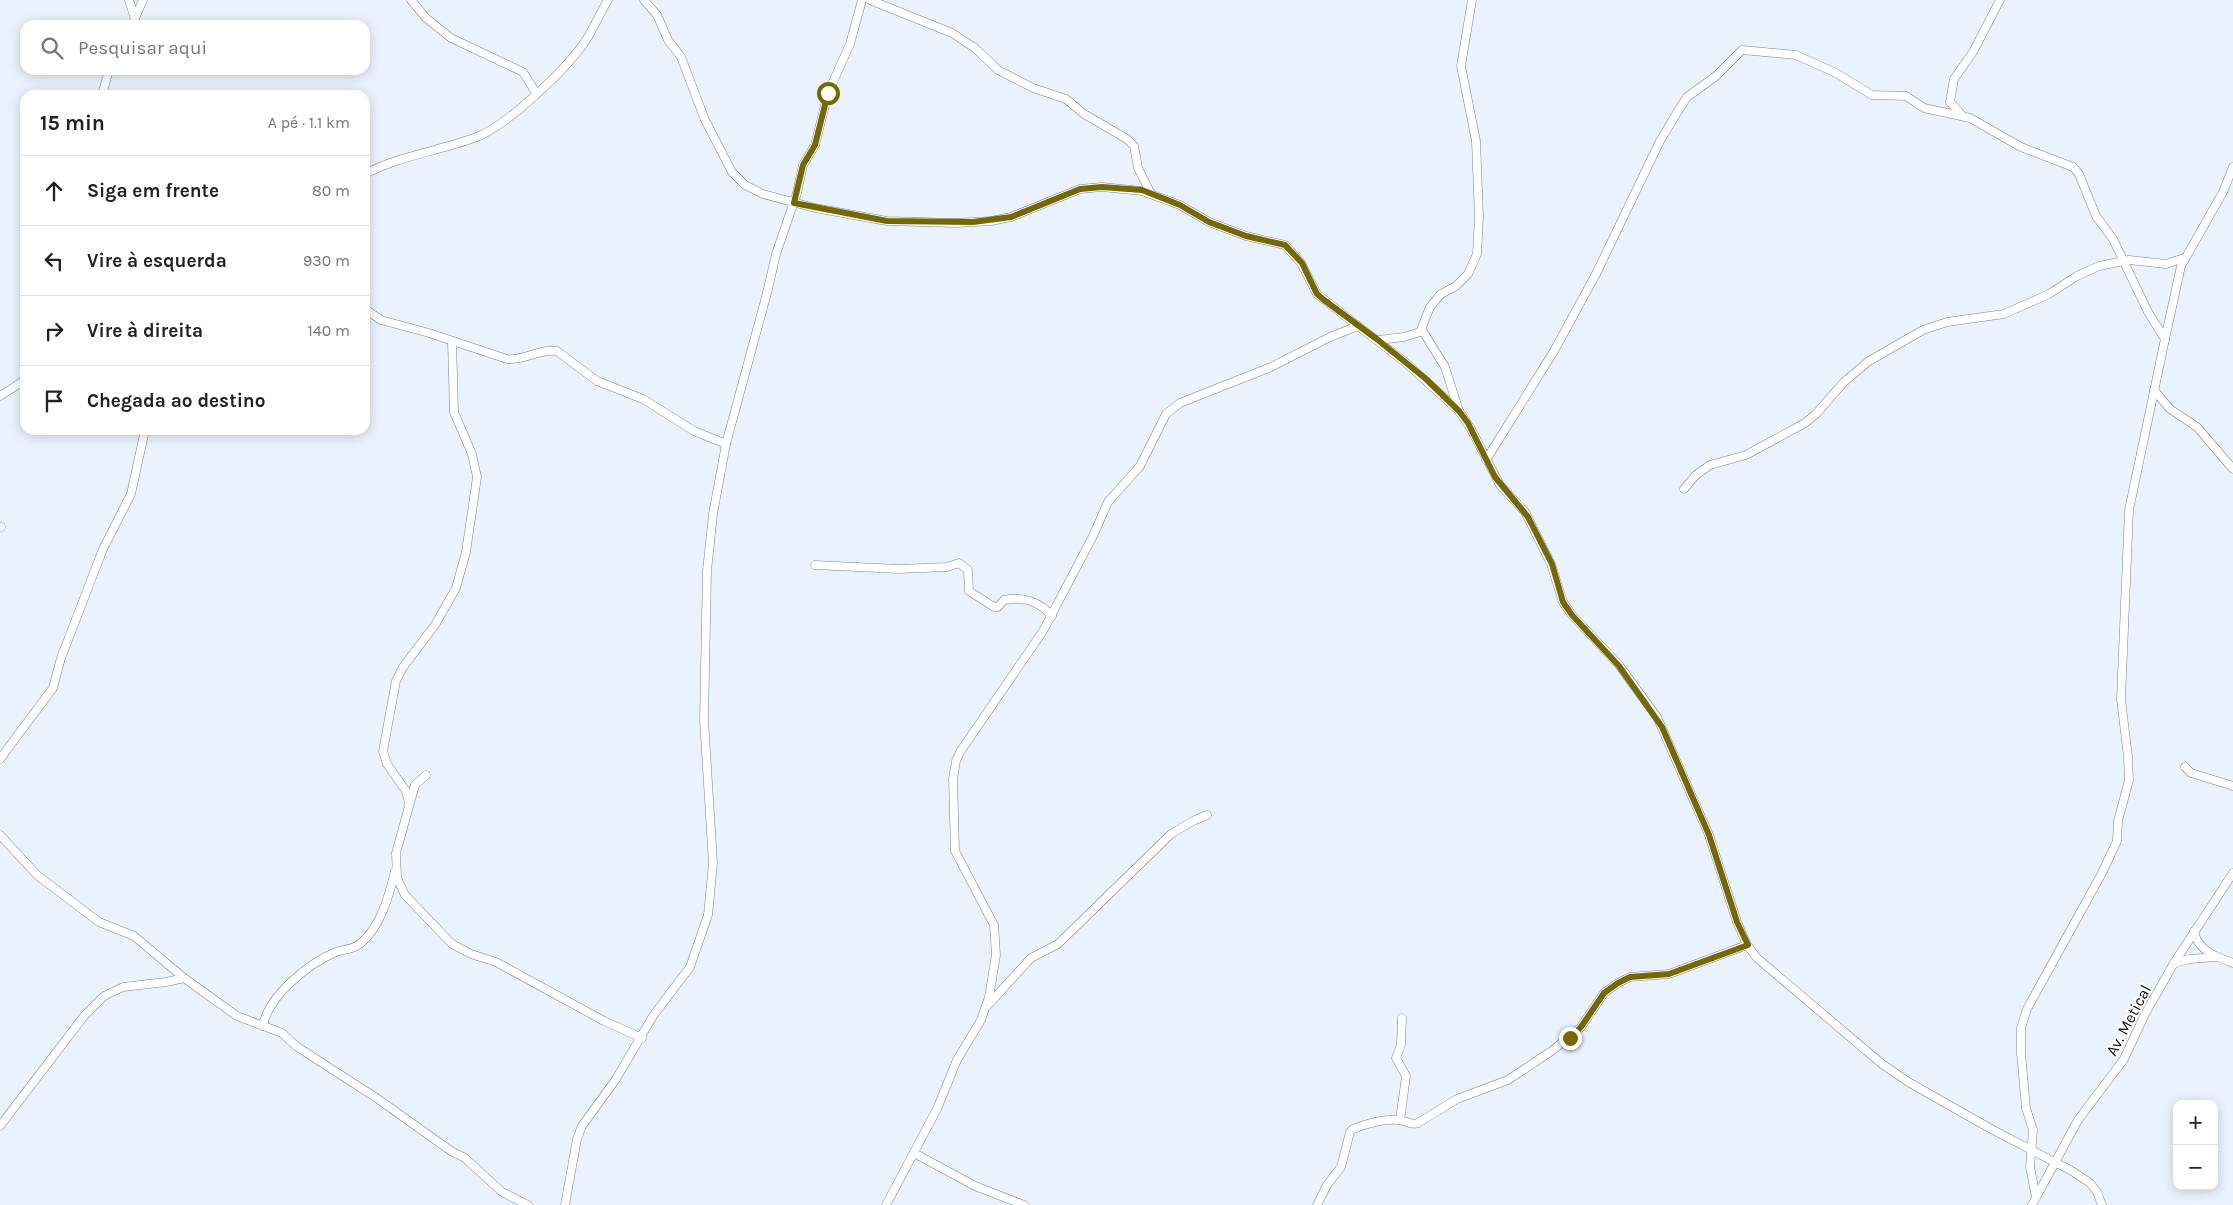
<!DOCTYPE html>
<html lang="pt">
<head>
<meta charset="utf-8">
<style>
	:root { --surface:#fff; --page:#f6f6f6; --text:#222; --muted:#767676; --line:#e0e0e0 }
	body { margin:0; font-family:Karla,sans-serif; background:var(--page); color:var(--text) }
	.controls { position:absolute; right:15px; bottom:15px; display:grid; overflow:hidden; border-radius:10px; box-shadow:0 2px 12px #0003 }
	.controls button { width:45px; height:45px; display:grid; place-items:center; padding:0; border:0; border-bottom:1px solid var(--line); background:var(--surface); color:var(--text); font:25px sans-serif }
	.stop { position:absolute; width:15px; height:15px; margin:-11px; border:4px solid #756800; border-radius:50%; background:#fff }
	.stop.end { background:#756800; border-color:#fff; box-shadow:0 1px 5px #0008 }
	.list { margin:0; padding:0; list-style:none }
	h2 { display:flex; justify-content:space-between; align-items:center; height:65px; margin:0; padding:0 20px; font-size:21px }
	h2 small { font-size:16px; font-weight:400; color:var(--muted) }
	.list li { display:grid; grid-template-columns:32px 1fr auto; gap:15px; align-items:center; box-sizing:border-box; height:70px; padding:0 20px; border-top:1px solid var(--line) }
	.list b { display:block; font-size:19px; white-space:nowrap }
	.list em { font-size:16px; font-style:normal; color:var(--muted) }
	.icon { flex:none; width:28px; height:28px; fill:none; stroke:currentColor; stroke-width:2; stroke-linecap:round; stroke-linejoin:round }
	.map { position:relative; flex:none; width:2233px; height:1205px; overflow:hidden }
	.search { position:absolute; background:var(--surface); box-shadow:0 2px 12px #0003; left:20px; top:20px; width:350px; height:55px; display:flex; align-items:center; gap:12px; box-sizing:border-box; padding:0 18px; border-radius:15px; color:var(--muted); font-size:19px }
	.panel { position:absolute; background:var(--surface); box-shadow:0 2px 12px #0003; left:20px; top:90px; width:350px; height:345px; border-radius:15px }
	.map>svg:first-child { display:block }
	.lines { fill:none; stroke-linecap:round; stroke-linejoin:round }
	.street-casing { stroke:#7b828b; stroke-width:9 }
	.street { stroke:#fff; stroke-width:8 }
	.route { stroke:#756800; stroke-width:6 }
	.labels { text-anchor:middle; stroke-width:4; stroke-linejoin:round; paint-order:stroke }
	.street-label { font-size:16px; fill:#0d1013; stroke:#fff }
</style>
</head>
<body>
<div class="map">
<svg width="2233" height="1205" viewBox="0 0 2233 1205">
	<rect width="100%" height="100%" fill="#eaf3fd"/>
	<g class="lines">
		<defs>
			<g id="street">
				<polyline points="129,0 135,19"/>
				<polyline points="411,0 426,18 451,38 523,72 536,93"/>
				<polyline points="644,0 657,15 668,40 681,57 705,120 732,172 745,185 763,194 815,208 887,221 955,223 991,221 1011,217 1080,189 1102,187 1142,191 1180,205 1209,222 1246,236 1285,245 1301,263 1317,294 1358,326"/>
				<polyline points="870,0 952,33 975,48 998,70 1033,88 1066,99 1084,114 1127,139 1134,146 1138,168 1150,192"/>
				<polyline points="132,25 143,0"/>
				<polyline points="102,95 109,70"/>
				<polyline points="1962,115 1950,102 1954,79 1973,52 2000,0"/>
				<path d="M 365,174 C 399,156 438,151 474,138 C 506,127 567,69 586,40 C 594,28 600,13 608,0"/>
				<path d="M 365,309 L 381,320 L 429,333 L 507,359 C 524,361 541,348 557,351 L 597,381 L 643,399 L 694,431 L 726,444"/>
				<polyline points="1422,330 1445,367 1459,411"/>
				<polyline points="2165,339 2181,266 2223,192 2233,167"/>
				<polyline points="1378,340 1404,337 1420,332 1430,307 1441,294 1456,286 1468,274 1477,254 1479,217 1476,141 1461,66 1472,0"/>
				<polyline points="2154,390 2170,409 2197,427 2233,469"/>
				<polyline points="0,396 25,380"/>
				<polyline points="1486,460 1554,351 1596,274 1660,141 1678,111 1687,97 1716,76 1742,50 1796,55 1836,73 1872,95 1906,96 1924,108 1970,118 2021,147 2073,167 2079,174 2096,216 2113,239 2148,312 2165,339 2129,510 2121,699 2128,757 2129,780 2118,821 2117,841 2102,873 2027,1009 2021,1028 2021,1053 2026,1108 2033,1130 2030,1167 2036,1197"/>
				<polyline points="1684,489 1696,475 1710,465 1746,455 1805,423 1816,414 1844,382 1869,361 1923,330 1947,322 2004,314 2049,294 2077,276 2099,266 2129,260 2166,264 2184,258"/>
				<polyline points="0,527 1,527"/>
				<path d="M 815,565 L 899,569 L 947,567 L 959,563 L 968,570 L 969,591 L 994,607 L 998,607 L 1004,600 C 1023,596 1040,602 1052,616"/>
				<polyline points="0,759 53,688 61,658 103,549 131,494 145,430"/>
				<polyline points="2185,767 2191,773 2233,786"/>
				<polyline points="426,775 415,785 396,853 397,878 405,895 452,944 471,954 496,962 604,1021 642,1038"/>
				<polyline points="409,803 406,791 387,764 383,751 396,681 403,667 435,625 456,588 466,552 477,477 472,454 454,412 452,341"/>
				<polyline points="0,835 37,875 99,922 134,936 184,978"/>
				<path d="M 2194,931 C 2197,950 2216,957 2233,963"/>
				<polyline points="2174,963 2190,959 2216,957"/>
				<polyline points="988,1005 1031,958 1058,944 1171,834 1193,821 1207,815"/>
				<path d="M 263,1026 C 268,996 309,963 336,952 C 345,949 353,950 361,943 C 381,926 389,896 395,871"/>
				<polyline points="1400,1120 1406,1076 1396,1058 1401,1045 1402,1018"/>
				<polyline points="0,1126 84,1016 104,996 123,987 166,982 184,978 237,1016 282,1033 296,1046 378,1099 451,1151 465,1158 502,1192 528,1205"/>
				<polyline points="914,1153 975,1186 1024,1205"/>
				<polyline points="565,1205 577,1139 582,1126 616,1079 653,1016 690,967 708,915 713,863 704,720 707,571 713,514 726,444 767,293 776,254 797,193 803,165 815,145 828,93 850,44 862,0"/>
				<polyline points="886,1205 937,1109 957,1060 981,1020 989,997 996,955 994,925 955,851 953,779 956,761 960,752 1043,631 1093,536 1108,502 1140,466 1166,414 1180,403 1271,367 1330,337 1358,326 1405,362 1459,411 1471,429 1500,485 1525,512 1551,564 1563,602 1572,615 1619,665 1657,717 1709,835 1737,922 1747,945 1757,958 1882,1064 1910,1083 1993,1130 2072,1171 2090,1183 2097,1192 2102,1205"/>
				<path d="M 1317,1205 L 1327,1185 L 1341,1167 L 1350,1132 L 1353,1129 C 1366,1124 1385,1119 1398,1120 C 1406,1120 1410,1126 1418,1123 L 1457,1099 L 1508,1080 L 1553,1050 L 1581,1027 L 1604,993 L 1618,983 L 1630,977 L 1669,974 L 1747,945"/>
				<polyline points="2032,1205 2078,1120 2124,1059 2145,1014 2174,963 2233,873"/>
			</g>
		</defs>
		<!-- street casing -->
		<use href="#street" class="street-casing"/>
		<!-- street -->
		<use href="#street" class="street"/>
	</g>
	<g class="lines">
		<!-- route -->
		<polyline class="route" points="828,93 815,145 803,165 794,203 887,221 973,222 1011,217 1080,189 1102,187 1142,190 1180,205 1209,222 1246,236 1285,245 1302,263 1317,294 1324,300 1378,340 1426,379 1459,411 1468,423 1495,477 1528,517 1552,564 1563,602 1572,615 1619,666 1662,727 1709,835 1737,922 1748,945 1669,974 1630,977 1618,983 1604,993 1581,1027 1570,1038"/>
	</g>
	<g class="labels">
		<!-- street labels -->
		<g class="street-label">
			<text transform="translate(2128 1020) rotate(-62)" y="6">Av. Metical</text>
		</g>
	</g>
</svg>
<div class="controls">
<button>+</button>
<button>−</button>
</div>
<div class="stop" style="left:828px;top:93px"></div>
<div class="stop end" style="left:1570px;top:1038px"></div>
<div class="search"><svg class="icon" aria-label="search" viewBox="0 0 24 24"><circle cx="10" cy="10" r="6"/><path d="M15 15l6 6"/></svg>Pesquisar aqui</div>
<section class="panel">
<h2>15 min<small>A pé · 1.1 km</small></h2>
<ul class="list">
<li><svg class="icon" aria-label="ahead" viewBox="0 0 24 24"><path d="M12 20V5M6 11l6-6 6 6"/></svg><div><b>Siga em frente</b></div><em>80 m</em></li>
<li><svg class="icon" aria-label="left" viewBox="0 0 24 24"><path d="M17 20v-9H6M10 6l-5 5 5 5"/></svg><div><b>Vire à esquerda</b></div><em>930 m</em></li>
<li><svg class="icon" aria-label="right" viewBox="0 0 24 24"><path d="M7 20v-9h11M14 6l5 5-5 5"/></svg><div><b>Vire à direita</b></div><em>140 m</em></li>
<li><svg class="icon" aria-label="arrive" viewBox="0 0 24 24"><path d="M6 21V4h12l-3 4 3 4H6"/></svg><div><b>Chegada ao destino</b></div></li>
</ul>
</section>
</div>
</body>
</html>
